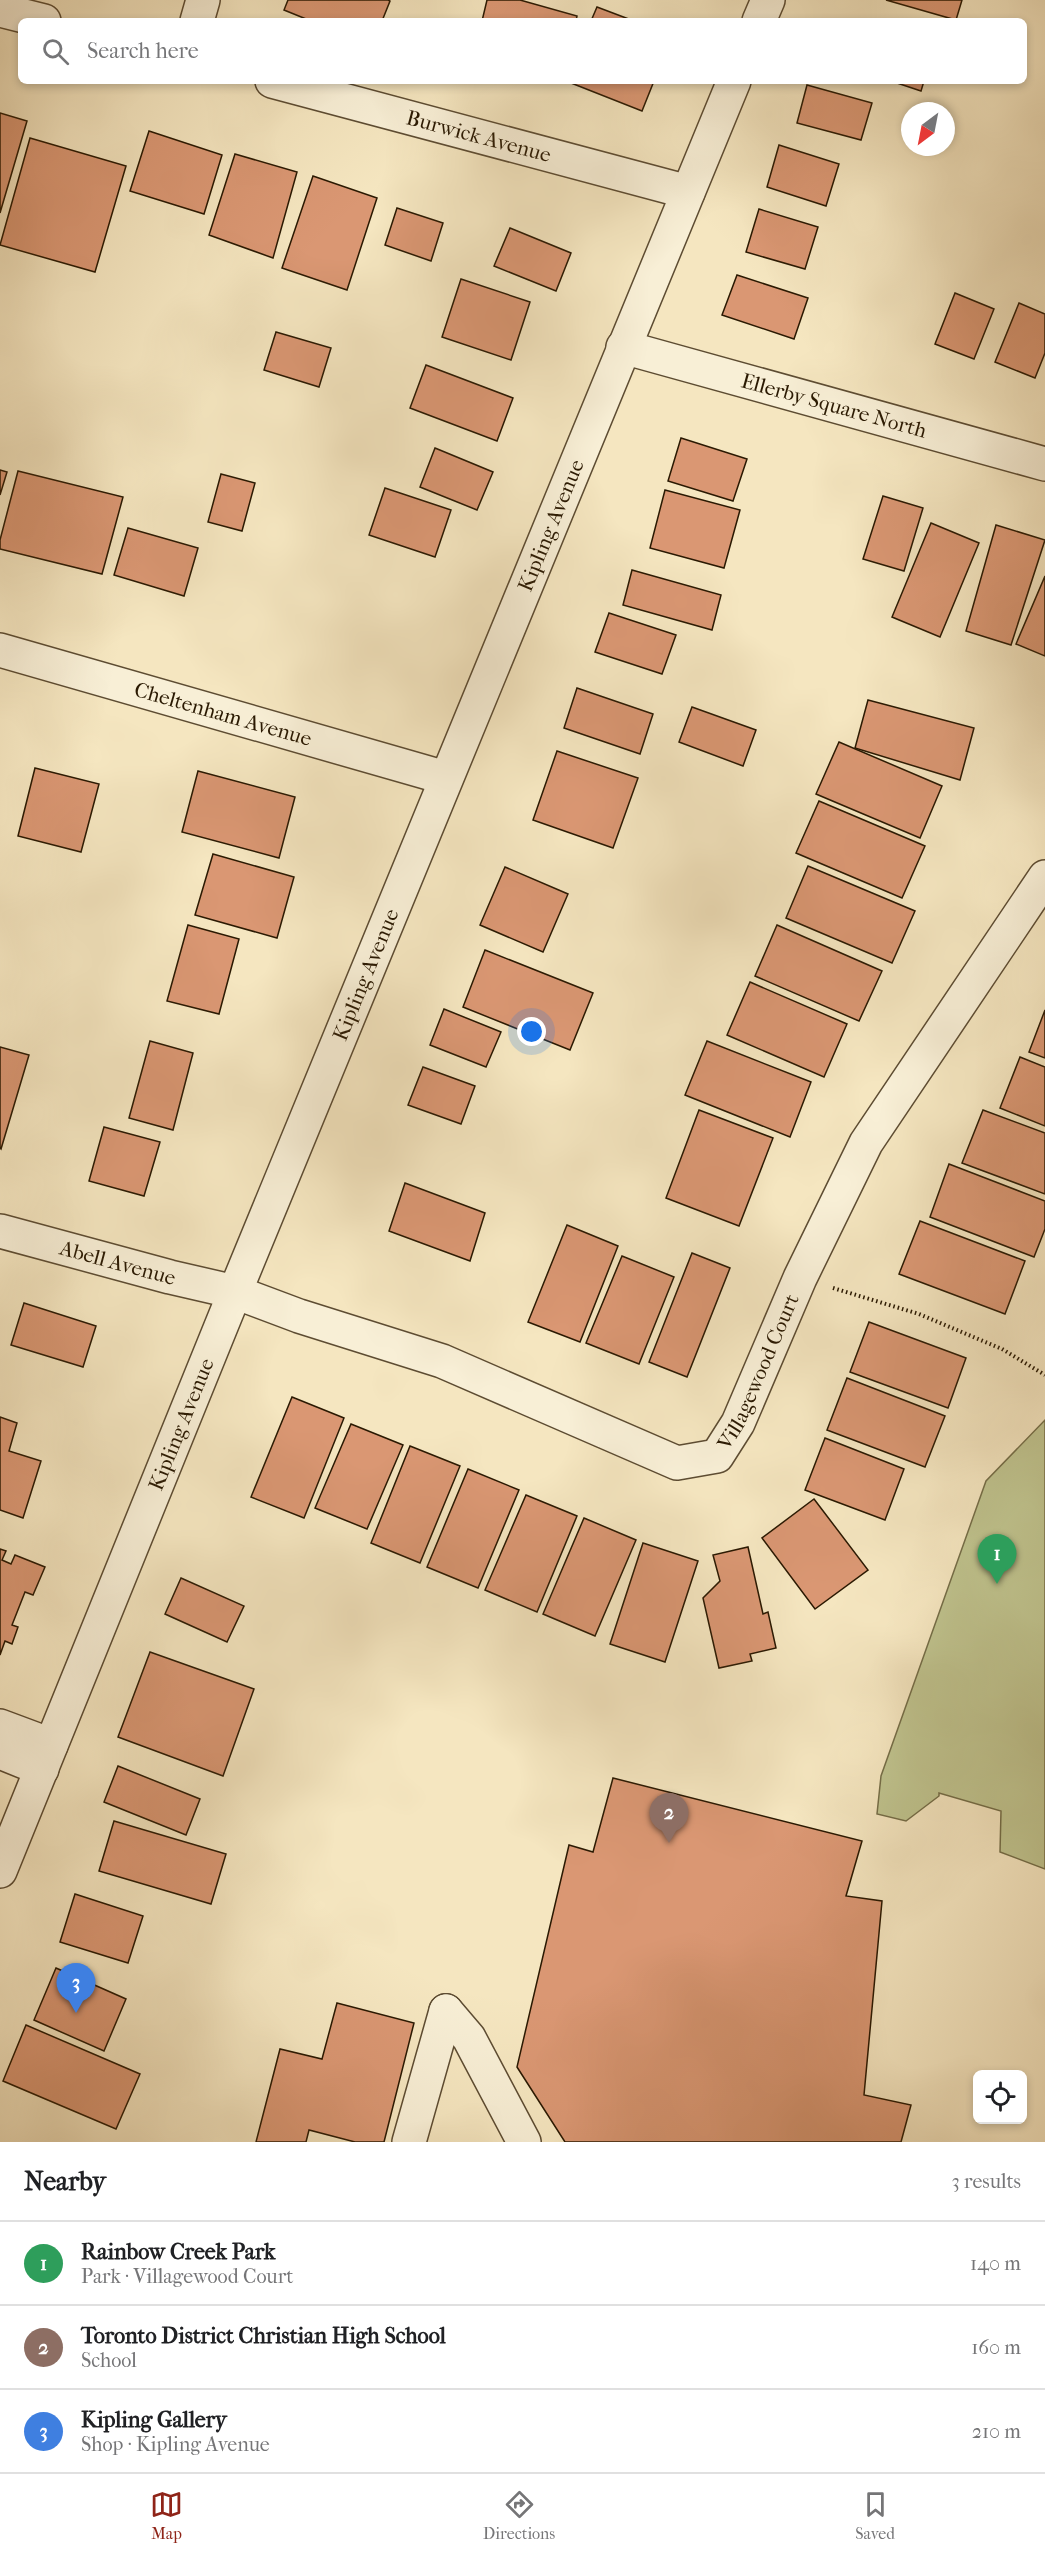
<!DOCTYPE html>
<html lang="en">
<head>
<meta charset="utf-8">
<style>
	:root { --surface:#fff; --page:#f6f6f6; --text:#202124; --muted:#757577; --line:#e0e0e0; --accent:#8f2418 }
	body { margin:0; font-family:"IM FELL French Canon",serif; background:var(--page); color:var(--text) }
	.controls { position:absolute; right:18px; bottom:18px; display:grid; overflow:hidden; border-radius:9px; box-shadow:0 3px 9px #0003 }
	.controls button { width:54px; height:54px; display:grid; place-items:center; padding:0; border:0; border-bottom:2px solid var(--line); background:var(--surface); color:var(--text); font:30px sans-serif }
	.compass { position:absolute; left:901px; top:102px; width:54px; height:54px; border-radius:50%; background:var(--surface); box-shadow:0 3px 9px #0003; rotate:212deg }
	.you { position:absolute; left:532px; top:1032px; width:21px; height:21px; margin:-15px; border:4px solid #fff; border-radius:50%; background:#1a73e8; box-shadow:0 0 0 9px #1a73e833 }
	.badge { display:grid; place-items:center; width:39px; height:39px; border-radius:50%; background:var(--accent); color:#fff; font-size:20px; font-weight:700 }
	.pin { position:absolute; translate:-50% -50px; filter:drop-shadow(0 2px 3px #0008) }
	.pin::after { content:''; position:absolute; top:32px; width:21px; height:18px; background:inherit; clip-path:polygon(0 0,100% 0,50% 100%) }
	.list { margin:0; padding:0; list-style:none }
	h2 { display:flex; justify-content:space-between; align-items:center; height:78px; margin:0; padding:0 24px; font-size:26px }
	h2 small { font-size:20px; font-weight:400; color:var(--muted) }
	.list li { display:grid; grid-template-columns:39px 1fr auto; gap:18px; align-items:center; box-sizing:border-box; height:84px; padding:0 24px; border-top:2px solid var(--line) }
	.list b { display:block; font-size:22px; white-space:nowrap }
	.list p { margin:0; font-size:20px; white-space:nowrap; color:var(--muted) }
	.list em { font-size:20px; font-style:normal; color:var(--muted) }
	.icon { flex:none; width:33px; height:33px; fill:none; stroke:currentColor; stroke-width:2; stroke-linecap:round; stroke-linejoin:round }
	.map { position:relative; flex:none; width:1045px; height:2142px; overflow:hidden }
	.search { position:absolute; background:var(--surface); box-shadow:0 3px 9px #0003; left:18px; right:18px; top:18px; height:66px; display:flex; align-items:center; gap:15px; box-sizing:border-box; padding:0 21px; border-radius:9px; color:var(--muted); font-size:22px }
	.sheet { height:330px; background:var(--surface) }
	nav { display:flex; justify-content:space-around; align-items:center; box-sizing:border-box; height:84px; border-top:2px solid var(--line); background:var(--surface); font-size:16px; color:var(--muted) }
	nav a { display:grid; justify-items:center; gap:3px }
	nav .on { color:var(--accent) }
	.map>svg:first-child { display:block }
	.green { fill:#c0c48f; stroke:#756e48; stroke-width:1.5 }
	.building { fill:#da9773; stroke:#2a1902; stroke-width:1.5 }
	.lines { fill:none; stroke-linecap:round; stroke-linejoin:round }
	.minor-casing { stroke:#5d4c32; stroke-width:36 }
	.path { stroke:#2a1902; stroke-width:4; stroke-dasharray:1.5 3; stroke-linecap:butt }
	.minor { stroke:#f8efd6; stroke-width:33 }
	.labels { text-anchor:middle; stroke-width:5; stroke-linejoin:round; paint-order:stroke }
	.street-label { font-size:21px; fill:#2a1902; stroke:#f8efd6 }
</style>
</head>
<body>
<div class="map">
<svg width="1045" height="2142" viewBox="0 0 1045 2142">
	<rect width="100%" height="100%" fill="#f5e6c0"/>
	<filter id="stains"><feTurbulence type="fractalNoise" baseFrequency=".00333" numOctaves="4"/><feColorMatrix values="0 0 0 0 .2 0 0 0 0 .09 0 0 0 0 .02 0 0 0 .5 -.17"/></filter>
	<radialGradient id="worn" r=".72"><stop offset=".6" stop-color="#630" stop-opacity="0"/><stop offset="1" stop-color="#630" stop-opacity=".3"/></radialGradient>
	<!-- green -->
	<polygon class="green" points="1045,1420 1045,1869 1000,1852 1001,1811 939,1793 939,1796 906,1821 877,1814 881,1776 986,1481"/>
	<!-- building -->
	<g class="building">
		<polygon points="288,0 388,0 390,1 382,21 311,21 284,10"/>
		<polygon points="487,0 520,0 577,16 576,21 482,21"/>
		<polygon points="886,0 962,0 956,20"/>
		<polygon points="597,7 634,21 591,21"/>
		<polygon points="566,81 654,81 642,111"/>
		<polygon points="891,81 924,81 921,91"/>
		<polygon points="807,85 872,103 861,140 797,123"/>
		<polygon points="0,113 27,121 0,213"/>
		<polygon points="149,131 222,155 204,214 130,191"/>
		<polygon points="30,138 126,166 95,272 0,245"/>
		<polygon points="779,145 839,164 826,206 767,187"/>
		<polygon points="235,154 297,172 273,258 209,235"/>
		<polygon points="313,176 377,198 347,290 282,268"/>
		<polygon points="397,208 443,223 431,261 385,245"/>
		<polygon points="759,209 818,227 805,269 746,252"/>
		<polygon points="510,228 571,253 556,291 494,266"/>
		<polygon points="737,275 808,298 794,339 722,315"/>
		<polygon points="461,279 530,302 511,360 442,337"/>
		<polygon points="955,293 994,309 974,359 935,344"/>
		<polygon points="1019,303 1045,314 1045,353 1035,378 995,362"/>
		<polygon points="276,332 331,348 319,387 264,370"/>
		<polygon points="426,365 513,398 497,441 410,408"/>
		<polygon points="681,438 747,459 733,501 668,481"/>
		<polygon points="435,448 493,472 477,510 420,487"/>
		<polygon points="0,470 7,472 0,495"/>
		<polygon points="18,471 123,497 102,574 0,549 0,540"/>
		<polygon points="221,474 255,483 242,531 208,522"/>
		<polygon points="385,488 451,510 435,557 369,535"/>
		<polygon points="665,490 740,510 724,568 650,548"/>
		<polygon points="883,496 923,508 904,571 863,559"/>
		<polygon points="931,523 979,543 940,637 892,617"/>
		<polygon points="996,525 1045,540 1011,645 966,631"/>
		<polygon points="128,528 198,548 184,596 114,575"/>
		<polygon points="632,570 721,595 712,630 623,605"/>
		<polygon points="1045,576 1045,656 1016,644"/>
		<polygon points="609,613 676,635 662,674 595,652"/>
		<polygon points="577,688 653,714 640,754 564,728"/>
		<polygon points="868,700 974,728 960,780 855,748"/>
		<polygon points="692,707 756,730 743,766 679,742"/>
		<polygon points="839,742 942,786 920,838 816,794"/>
		<polygon points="557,751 638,778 613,848 533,820"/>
		<polygon points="35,768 99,784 81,852 18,836"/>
		<polygon points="198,771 295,797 279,858 182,832"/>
		<polygon points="819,801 925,846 902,898 796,853"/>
		<polygon points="213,854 294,877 277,938 195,915"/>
		<polygon points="808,866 915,911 892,963 786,918"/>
		<polygon points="505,867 568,894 543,952 480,925"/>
		<polygon points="188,925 239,939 219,1014 167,1001"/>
		<polygon points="777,925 882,971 859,1021 755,976"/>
		<polygon points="485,950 593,993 570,1050 463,1007"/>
		<polygon points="750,982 847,1024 824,1077 727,1035"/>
		<polygon points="444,1009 501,1032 486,1067 430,1045"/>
		<polygon points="1045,1010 1045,1058 1029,1052"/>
		<polygon points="150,1041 193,1053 173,1130 129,1118"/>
		<polygon points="707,1041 811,1082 790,1137 685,1095"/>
		<polygon points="0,1047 29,1055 1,1149 0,1148"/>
		<polygon points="1020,1057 1045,1067 1045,1126 1000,1108"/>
		<polygon points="423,1067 475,1086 461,1124 408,1105"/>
		<polygon points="699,1110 773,1138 739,1226 666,1198"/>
		<polygon points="983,1110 1045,1133 1045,1194 962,1163"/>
		<polygon points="104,1127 160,1142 144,1196 89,1181"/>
		<polygon points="949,1164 1045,1201 1045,1229 1034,1257 930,1217"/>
		<polygon points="405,1183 485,1213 470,1261 389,1231"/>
		<polygon points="920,1221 1025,1261 1005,1314 899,1274"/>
		<polygon points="567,1225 618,1246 580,1342 528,1322"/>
		<polygon points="692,1253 730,1268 687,1377 649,1362"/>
		<polygon points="622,1256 674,1277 639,1364 586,1343"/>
		<polygon points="24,1303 96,1326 83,1367 11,1345"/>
		<polygon points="869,1322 966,1358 948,1408 850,1372"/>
		<polygon points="847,1378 945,1416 925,1467 827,1430"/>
		<polygon points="292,1397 344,1418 304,1518 251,1497"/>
		<polygon points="0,1417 17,1423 9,1451 41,1461 23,1518 0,1510"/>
		<polygon points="351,1424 403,1445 367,1529 315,1508"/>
		<polygon points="825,1438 904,1469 885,1520 805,1490"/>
		<polygon points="410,1446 460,1466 420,1563 371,1543"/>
		<polygon points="468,1469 519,1490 478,1588 427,1567"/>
		<polygon points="526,1495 577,1516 537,1612 485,1590"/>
		<polygon points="814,1499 868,1570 815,1609 762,1538"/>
		<polygon points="584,1518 636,1540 595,1636 543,1614"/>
		<polygon points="643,1543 698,1561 665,1662 610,1644"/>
		<polygon points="748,1547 763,1614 768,1612 776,1648 750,1654 752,1661 719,1668 703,1598 720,1581 713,1555"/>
		<polygon points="0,1549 6,1551 2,1560 11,1564 15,1555 45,1567 33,1595 25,1592 12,1625 18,1627 12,1644 5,1641 0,1655"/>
		<polygon points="181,1578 244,1606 227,1642 165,1614"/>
		<polygon points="150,1652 254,1689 223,1776 118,1737"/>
		<polygon points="118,1766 200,1799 186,1835 104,1802"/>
		<polygon points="613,1778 862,1841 846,1896 882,1901 864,2095 911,2105 901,2142 565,2142 517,2067 569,1845 593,1852"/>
		<polygon points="114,1821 226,1854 211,1904 99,1871"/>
		<polygon points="75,1894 143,1916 128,1963 60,1942"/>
		<polygon points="56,1968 126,1999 104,2051 34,2020"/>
		<polygon points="337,2003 414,2023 384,2142 355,2142 309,2130 306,2142 256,2142 280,2049 322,2059"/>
		<polygon points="26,2025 140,2074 116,2129 3,2081"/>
	</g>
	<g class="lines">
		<defs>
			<g id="minor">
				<polyline points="0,10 44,21"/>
				<polyline points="197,21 203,0"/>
				<polyline points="759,21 768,0"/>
				<path id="s1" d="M 272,81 L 688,192"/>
				<path id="s2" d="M 623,347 L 1045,464"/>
				<path id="s3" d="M 0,650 L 446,778"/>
				<path id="s4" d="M 0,1231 L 170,1277 L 235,1292 L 299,1316 L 442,1361 L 677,1463 L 717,1456 L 738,1423 L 800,1278 L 866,1143 L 1045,877"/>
				<polyline points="0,1726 51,1745"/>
				<polyline points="0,1752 42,1769"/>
				<path id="s5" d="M 0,1871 L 235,1292 L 734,81"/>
				<polyline points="446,2011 469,2038 524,2142"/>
				<polyline points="409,2142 446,2011"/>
			</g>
		</defs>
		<!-- minor casing -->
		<use href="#minor" class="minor-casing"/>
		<!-- path -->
		<polyline class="path" points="833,1288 919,1314 1002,1349 1045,1375"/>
		<!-- minor -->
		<use href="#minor" class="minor"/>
	</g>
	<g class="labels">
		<!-- street labels -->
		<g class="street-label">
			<text dy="7" stroke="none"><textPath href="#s1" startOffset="214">Burwick Avenue</textPath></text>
			<text dy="7" stroke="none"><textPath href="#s2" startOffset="219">Ellerby Square North</textPath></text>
			<text dy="7" stroke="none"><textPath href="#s5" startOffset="1454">Kipling Avenue</textPath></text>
			<text dy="7" stroke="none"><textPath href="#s3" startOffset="232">Cheltenham Avenue</textPath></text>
			<text dy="7" stroke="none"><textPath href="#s5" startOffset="968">Kipling Avenue</textPath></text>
			<text dy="7" stroke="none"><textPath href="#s4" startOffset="122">Abell Avenue</textPath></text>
			<text dy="7" stroke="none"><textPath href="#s4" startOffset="852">Villagewood Court</textPath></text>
			<text dy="7" stroke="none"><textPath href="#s5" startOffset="482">Kipling Avenue</textPath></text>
		</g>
	</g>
	<rect width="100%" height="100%" filter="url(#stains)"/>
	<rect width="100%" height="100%" fill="url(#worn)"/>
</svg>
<div class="controls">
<button><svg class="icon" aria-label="locate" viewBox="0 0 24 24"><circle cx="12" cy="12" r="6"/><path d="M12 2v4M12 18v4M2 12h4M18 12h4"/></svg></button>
</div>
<svg class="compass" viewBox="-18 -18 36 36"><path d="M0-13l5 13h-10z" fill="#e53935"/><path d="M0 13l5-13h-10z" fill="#757577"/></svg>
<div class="you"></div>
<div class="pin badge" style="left:997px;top:1584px;background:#2e9e5b">1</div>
<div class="pin badge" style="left:669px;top:1843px;background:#8d6e63">2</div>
<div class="pin badge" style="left:76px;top:2013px;background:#3f7fe0">3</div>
<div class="search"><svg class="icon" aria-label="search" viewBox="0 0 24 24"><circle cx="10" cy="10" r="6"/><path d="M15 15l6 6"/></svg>Search here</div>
</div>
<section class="sheet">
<h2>Nearby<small>3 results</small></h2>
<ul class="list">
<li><span class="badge" style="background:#2e9e5b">1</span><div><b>Rainbow Creek Park</b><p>Park · Villagewood Court</p></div><em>140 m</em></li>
<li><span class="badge" style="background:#8d6e63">2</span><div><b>Toronto District Christian High School</b><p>School</p></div><em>160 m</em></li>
<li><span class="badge" style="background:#3f7fe0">3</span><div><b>Kipling Gallery</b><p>Shop · Kipling Avenue</p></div><em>210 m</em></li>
</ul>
</section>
<nav>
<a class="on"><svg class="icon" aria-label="map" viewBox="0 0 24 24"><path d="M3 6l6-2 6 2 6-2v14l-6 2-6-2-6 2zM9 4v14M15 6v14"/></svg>Map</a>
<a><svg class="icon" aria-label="directions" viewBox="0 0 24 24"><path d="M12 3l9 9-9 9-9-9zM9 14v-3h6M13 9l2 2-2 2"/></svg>Directions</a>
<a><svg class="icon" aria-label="saved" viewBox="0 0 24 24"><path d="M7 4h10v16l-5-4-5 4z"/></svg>Saved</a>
</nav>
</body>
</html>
